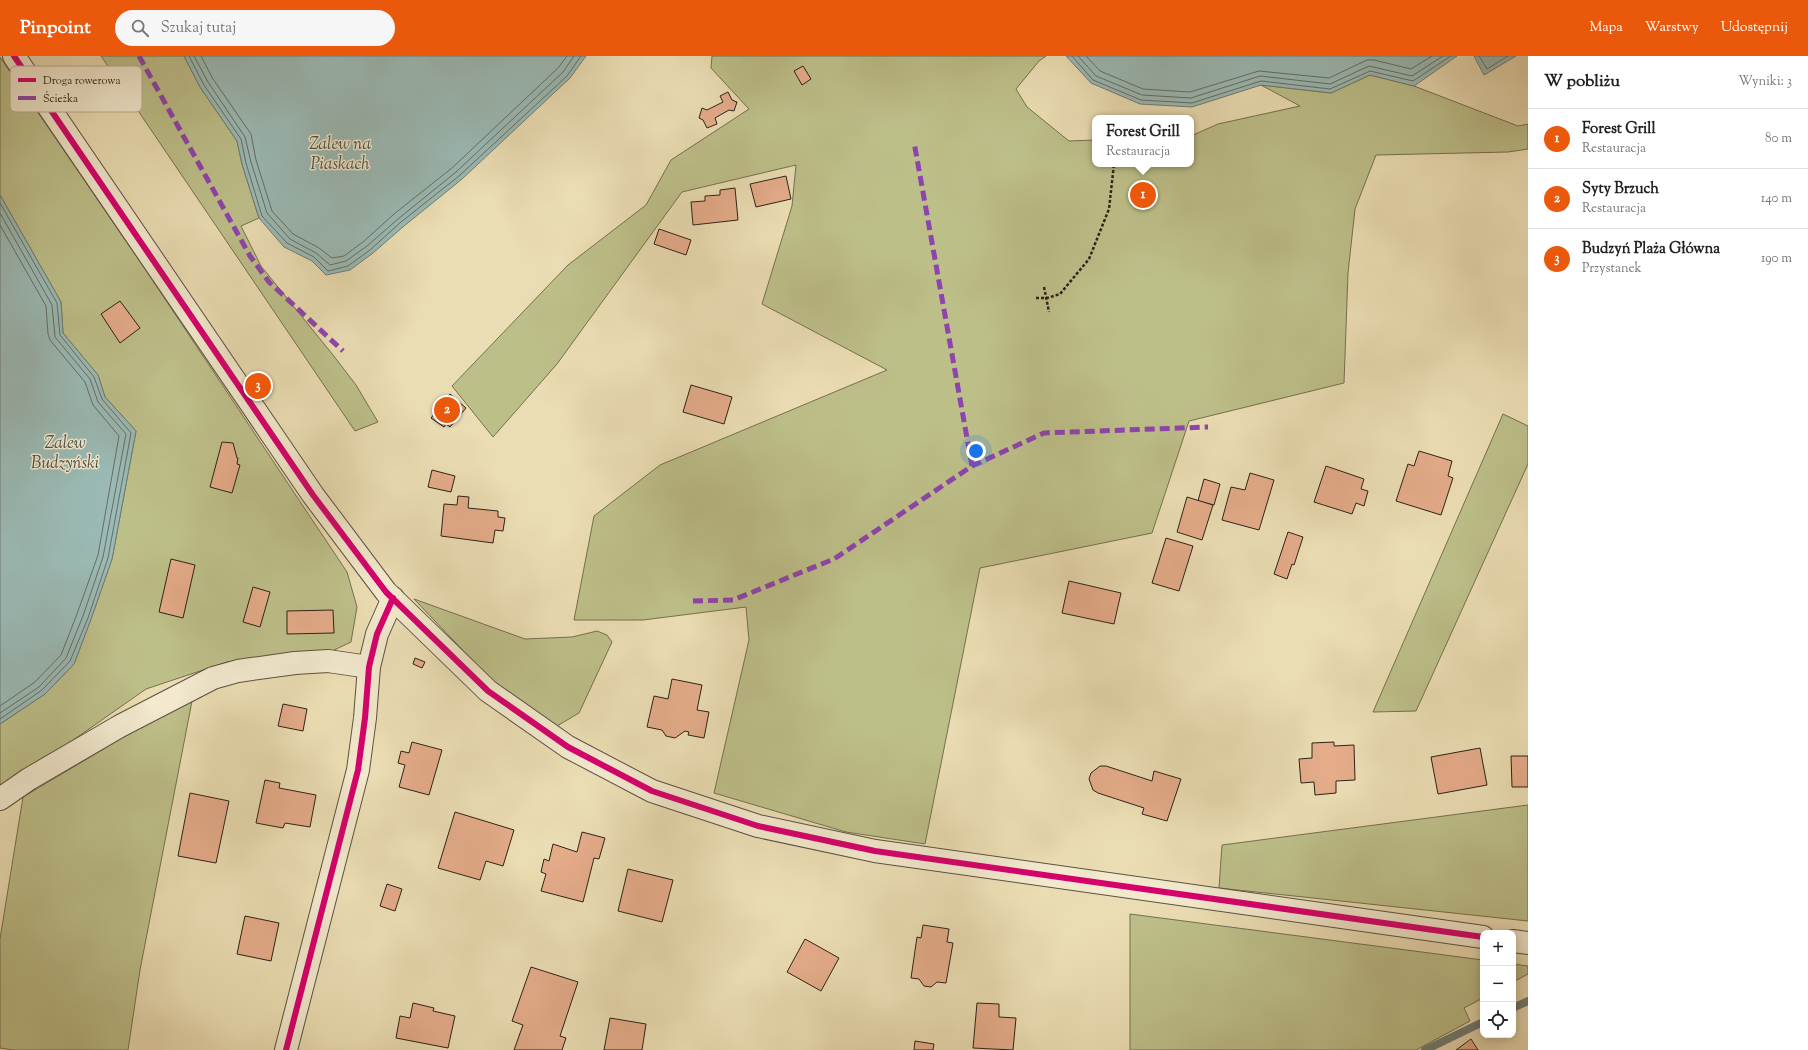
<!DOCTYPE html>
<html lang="pl">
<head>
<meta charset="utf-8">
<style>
	:root { --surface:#fff; --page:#f6f6f6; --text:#222; --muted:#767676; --line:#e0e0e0; --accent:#ea580c }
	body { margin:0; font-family:"Sorts Mill Goudy",serif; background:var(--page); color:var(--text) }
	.controls { position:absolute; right:12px; bottom:12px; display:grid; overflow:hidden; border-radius:8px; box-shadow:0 2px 10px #0003 }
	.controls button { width:36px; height:36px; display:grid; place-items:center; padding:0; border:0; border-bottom:1px solid var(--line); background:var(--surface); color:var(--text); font:20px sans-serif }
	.you { position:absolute; left:976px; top:395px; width:14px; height:14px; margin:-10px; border:3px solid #fff; border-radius:50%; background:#1a73e8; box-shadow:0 0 0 6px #1a73e833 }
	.badge { display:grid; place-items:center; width:26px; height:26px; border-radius:50%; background:var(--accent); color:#fff; font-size:13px; font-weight:700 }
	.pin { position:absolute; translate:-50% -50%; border:2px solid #fff; box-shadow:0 1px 4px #0006 }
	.popup { position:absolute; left:1092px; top:59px; width:102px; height:52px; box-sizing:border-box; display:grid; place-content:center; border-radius:8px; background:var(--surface); filter:drop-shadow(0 1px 3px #0005); font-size:13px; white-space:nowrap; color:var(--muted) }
	.popup b { font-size:15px; color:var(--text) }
	.popup::after { content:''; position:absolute; left:50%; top:100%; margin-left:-8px; border:8px solid transparent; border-top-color:var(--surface) }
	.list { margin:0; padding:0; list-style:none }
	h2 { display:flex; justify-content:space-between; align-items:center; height:52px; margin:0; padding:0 16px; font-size:17px }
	h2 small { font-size:13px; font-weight:400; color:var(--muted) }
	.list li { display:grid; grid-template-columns:26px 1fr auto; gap:12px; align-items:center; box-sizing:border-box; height:60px; padding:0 16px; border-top:1px solid var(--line) }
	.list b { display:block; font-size:15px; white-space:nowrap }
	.list p { margin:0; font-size:13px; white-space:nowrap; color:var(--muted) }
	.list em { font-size:13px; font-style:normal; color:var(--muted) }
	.icon { flex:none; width:22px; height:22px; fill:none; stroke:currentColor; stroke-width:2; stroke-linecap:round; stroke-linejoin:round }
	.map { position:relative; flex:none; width:1528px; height:994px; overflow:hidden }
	header { display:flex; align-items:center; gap:24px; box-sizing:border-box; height:56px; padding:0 20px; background:var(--accent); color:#fff }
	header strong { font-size:19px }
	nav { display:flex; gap:22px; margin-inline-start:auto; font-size:14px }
	.search { width:280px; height:36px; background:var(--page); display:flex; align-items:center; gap:10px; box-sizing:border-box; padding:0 14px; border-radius:22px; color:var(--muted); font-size:15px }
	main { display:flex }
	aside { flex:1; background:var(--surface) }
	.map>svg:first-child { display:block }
	.green { fill:#bdbf89; stroke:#747050 }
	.water { fill:#9bbab5; stroke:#6f7d76 }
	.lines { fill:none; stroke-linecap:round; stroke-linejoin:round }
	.shore { stroke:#646e66; stroke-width:1 }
	.stream { stroke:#6f7d76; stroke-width:8 }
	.building { fill:#e5ac8a; stroke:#2c2218 }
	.minor-casing { stroke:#5c513f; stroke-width:24 }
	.tertiary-casing { stroke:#5c513f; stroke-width:24 }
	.path { stroke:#2c2218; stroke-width:2.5; stroke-dasharray:3 2; stroke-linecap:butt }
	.minor { stroke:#f2e9ce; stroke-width:22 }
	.tertiary { stroke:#f2e9ce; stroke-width:22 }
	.quiet { stroke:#8e44ad; stroke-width:5; stroke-dasharray:10 5; stroke-linecap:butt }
	.cycleway-casing { stroke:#f2e9ce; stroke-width:8 }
	.cycleway { stroke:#d6006c; stroke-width:6 }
	.labels { text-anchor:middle; stroke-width:3; stroke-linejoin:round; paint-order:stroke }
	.water-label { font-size:17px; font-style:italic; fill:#4d5047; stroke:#f2e9ce }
	.key { fill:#f2e9ce; stroke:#b7ad97; stroke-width:1 }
	.key-label { font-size:11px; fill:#2c2218 }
</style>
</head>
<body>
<header>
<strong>Pinpoint</strong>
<div class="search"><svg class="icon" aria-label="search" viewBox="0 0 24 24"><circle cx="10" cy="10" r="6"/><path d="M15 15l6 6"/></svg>Szukaj tutaj</div>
<nav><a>Mapa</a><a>Warstwy</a><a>Udostępnij</a></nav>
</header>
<main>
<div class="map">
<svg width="1528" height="994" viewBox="0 0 1528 994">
	<rect width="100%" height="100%" fill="#ebddb3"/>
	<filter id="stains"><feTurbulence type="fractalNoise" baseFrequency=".005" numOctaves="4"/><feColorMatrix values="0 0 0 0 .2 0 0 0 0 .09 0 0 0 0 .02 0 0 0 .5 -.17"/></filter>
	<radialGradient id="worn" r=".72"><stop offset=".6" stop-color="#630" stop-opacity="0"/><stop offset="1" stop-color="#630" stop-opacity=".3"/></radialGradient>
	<!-- green -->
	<g class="green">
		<polygon points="101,0 184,0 200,31 237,85 242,108 259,162 241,170 261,210 333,299 356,329 378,366 355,375"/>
		<polygon points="712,0 1046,0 1039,5 1016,33 1027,51 1069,85 1095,84 1095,108 1191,108 1191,80 1218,68 1300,50 1261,29 1331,37 1370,19 1414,30 1518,70 1528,68 1528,93 1508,96 1376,99 1355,153 1348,217 1344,327 1189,365 1152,477 980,512 925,788 846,776 714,737 749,584 746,551 643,564 574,564 594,460 660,409 887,314 762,248 792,150 796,109 682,136 557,308 493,381 452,330 568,209 646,149 671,104 749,53 711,12"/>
		<polygon points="0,1 147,216 347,516 357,551 351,586 330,596 227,606 146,633 49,701 0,733 0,668 45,638 74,608 91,563 112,503 136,375 105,341 98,319 63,277 61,246 0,139"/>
		<polygon points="1503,358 1528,370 1528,408 1416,655 1373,656"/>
		<polygon points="414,543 525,583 572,581 597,575 607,579 612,586 579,657 557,670 494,627"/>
		<polygon points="193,640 140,914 128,994 13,994 0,992 0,883 23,741"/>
		<polygon points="1528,749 1528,865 1219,832 1222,789"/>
		<polygon points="1130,858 1483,904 1483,942 1464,952 1470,965 1416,994 1130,994"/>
		<polygon points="1513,908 1528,910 1528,918 1513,926"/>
	</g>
	<!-- water -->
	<g class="water">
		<polygon points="184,0 586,0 570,22 462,123 404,170 373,197 350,214 326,219 312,205 284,191 259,162 242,108 237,85 200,31"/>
		<polygon points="1066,0 1457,0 1414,30 1370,19 1331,37 1261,29 1192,51 1140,48 1091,27"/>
		<polygon points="1474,0 1516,0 1484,19"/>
		<polygon points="0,139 61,246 63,277 98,319 105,341 136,375 112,503 91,563 74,608 45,638 0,668"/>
	</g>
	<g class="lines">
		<!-- shore -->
		<g class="shore">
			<polyline points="189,0 204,29 241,83 246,107 262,160 287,187 314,201 328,215 348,210 370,194 401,166 459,120 567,20 581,0"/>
			<polyline points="194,0 208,26 245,81 251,106 267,157 290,183 316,197 330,209 346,205 367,190 398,163 456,116 563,16 574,0"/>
			<polyline points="201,0 213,23 251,78 256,104 272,155 293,178 319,192 332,202 344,200 363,186 394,158 452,112 558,12 567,0"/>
			<polyline points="1072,0 1093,24 1141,44 1192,47 1261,25 1330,33 1370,15 1413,25 1451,0"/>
			<polyline points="1078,0 1096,20 1142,39 1191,42 1260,20 1330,28 1369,10 1412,20 1443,0"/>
			<polyline points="1086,0 1100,15 1143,33 1190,36 1259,15 1329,22 1367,4 1374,4 1411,13 1432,0"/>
			<polyline points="1479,0 1487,13 1508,0"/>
			<polyline points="0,147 57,247 60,279 94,321 102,343 131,377 108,502 88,562 70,605 42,634 0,663"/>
			<polyline points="0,157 52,249 55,281 90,323 98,346 126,378 103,501 83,560 66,602 39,631 0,657"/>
			<polyline points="0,169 46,250 48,278 50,284 85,326 93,349 119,380 98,499 77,558 61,599 35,626 0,650"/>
		</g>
		<!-- stream -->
		<g class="stream">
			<polyline points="1513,952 1528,945"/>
			<polyline points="1425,994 1483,966"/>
		</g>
	</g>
	<!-- building -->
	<g class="building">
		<polygon points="803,10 811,23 802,29 794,15"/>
		<polygon points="728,36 732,44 737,46 734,55 729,54 715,62 717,68 707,72 703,64 699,62 702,52 707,54 723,46 720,40"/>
		<polygon points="786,120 791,143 756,151 750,128"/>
		<polygon points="735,132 738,164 693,169 691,146 705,145 705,140 720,139 720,134"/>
		<polygon points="659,173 691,184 686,199 654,188"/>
		<polygon points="120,245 140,272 120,287 101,258"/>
		<polygon points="691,329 732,341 724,368 683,356"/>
		<polygon points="450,338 466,352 450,371 446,368 444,371 431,362"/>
		<polygon points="222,386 233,387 237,402 238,402 237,408 240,409 232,437 210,431"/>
		<polygon points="1419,395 1452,405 1448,420 1453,422 1441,459 1396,445 1408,408 1414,410"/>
		<polygon points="1326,410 1364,423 1361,433 1368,435 1364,450 1356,447 1352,458 1314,446"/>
		<polygon points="432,414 455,420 451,436 428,431"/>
		<polygon points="1250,417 1274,424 1259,474 1222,464 1231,431 1245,434"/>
		<polygon points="1204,423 1220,428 1214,449 1198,445"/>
		<polygon points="458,440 469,441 468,452 498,455 498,461 505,462 503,475 495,474 493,487 441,480 444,448 457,449"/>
		<polygon points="1187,441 1213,449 1202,484 1177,476"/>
		<polygon points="1288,476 1303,481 1294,509 1292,508 1287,523 1274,518"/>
		<polygon points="1166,482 1193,490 1179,535 1152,527"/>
		<polygon points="171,503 195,509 183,562 159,556"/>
		<polygon points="1069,525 1121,537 1114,568 1062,557"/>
		<polygon points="253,531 270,536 260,571 243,566"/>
		<polygon points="333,554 334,577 287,578 287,555"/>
		<polygon points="415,602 425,606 422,612 413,608"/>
		<polygon points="672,623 702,629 697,654 709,656 704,682 688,679 689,676 685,675 675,682 666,680 662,674 647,671 654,640 668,643"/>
		<polygon points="283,648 307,653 303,675 278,670"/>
		<polygon points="412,686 442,694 429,739 399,731 405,709 398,707 401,695 409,697"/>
		<polygon points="1334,686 1334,690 1354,689 1355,724 1336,725 1336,737 1315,739 1314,726 1301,727 1299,703 1312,702 1312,687"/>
		<polygon points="1480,692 1487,729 1438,738 1431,701"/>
		<polygon points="1511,700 1528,700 1528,731 1512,731"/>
		<polygon points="1100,710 1106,710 1152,725 1154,715 1181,723 1167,765 1142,758 1144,752 1098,737 1093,734 1089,723 1091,717"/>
		<polygon points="265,724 280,727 279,732 316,739 310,771 285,767 283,772 256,767"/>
		<polygon points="190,737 229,745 216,807 178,800"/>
		<polygon points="455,756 514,774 503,810 486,805 480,824 438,812"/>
		<polygon points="582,776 605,782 599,803 594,802 583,846 541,835 546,818 541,816 544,803 549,805 553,788 577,796"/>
		<polygon points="628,813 673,824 662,866 618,855"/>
		<polygon points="387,828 402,833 395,855 380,850"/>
		<polygon points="245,860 279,867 271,905 237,898"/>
		<polygon points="923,869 949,873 947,886 953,887 946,927 937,926 931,931 924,930 919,923 911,922 917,881 921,882"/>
		<polygon points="805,883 839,902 821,935 787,916"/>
		<polygon points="531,911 578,926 560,980 566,982 562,994 514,994 523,969 512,965"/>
		<polygon points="413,947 434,952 433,955 455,960 448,992 396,982 400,960 410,962"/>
		<polygon points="977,947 999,948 999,961 1016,962 1013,994 973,992"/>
		<polygon points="610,962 646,968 642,994 604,994"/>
		<polygon points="1471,983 1478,994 1456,994"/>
		<polygon points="915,985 934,988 933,994 914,994"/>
	</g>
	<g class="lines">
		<defs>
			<g id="minor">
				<polyline points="0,743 29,723 120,670 213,622 238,615 295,607 328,605 369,611"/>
				<polyline points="286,994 358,714 365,662 369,611 377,578 393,542"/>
			</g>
			<g id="tertiary">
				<polyline points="14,0 313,439 386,536 488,635 568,691 652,735 664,739 758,770 875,795 1483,881"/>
				<polyline points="1513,885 1528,887"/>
			</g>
		</defs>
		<!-- minor casing -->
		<use href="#minor" class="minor-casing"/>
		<!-- tertiary casing -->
		<use href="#tertiary" class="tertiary-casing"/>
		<!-- path -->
		<g class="path">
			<polyline points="1044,231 1049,256"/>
			<polyline points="1036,242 1047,242 1060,238 1089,203 1109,153 1114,108"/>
		</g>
		<!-- minor -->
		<use href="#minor" class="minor"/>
		<!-- tertiary -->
		<use href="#tertiary" class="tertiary"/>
		<!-- quiet -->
		<g class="quiet">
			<polyline points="139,0 250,200 269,226 343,295"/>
			<polyline points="972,410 1044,377 1208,371"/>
			<polyline points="693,545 733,544 834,503 972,410 914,86"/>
		</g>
		<defs>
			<g id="cycleway">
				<polyline points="14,0 313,439 386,536 488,635 568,691 652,735 664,739 758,770 875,795 1483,881"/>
				<polyline points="286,994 358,714 365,662 369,611 377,578 393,542"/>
			</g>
		</defs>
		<!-- cycleway casing -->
		<use href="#cycleway" class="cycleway-casing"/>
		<!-- cycleway -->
		<use href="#cycleway" class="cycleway"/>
	</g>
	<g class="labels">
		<!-- water labels -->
		<g class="water-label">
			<text x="340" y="93">Zalew na<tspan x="340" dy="20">Piaskach</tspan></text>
			<text x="65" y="392">Zalew<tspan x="65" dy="20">Budzyński</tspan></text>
		</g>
	</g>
	<!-- legend -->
	<rect x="10" y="10" width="132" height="46" rx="6" class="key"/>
	<rect x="18" y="22" width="18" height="4" fill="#d6006c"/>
	<rect x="18" y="40" width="18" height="4" fill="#8e44ad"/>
	<g class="key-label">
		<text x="43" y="28">Droga rowerowa</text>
		<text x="43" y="46">Ścieżka</text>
	</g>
	<rect width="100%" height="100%" filter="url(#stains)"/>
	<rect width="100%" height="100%" fill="url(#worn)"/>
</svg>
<div class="controls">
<button>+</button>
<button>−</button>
<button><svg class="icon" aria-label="locate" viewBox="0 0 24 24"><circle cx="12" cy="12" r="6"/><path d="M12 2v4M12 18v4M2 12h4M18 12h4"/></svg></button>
</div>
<div class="you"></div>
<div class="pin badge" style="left:1143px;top:139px">1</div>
<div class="popup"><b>Forest Grill</b>Restauracja</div>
<div class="pin badge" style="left:447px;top:354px">2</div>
<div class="pin badge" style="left:258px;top:330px">3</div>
</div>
<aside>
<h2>W pobliżu<small>Wyniki: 3</small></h2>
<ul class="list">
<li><span class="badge">1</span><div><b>Forest Grill</b><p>Restauracja</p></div><em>80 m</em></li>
<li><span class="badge">2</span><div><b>Syty Brzuch</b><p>Restauracja</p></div><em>140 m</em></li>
<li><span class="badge">3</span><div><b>Budzyń Plaża Główna</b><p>Przystanek</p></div><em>190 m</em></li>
</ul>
</aside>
</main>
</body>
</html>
